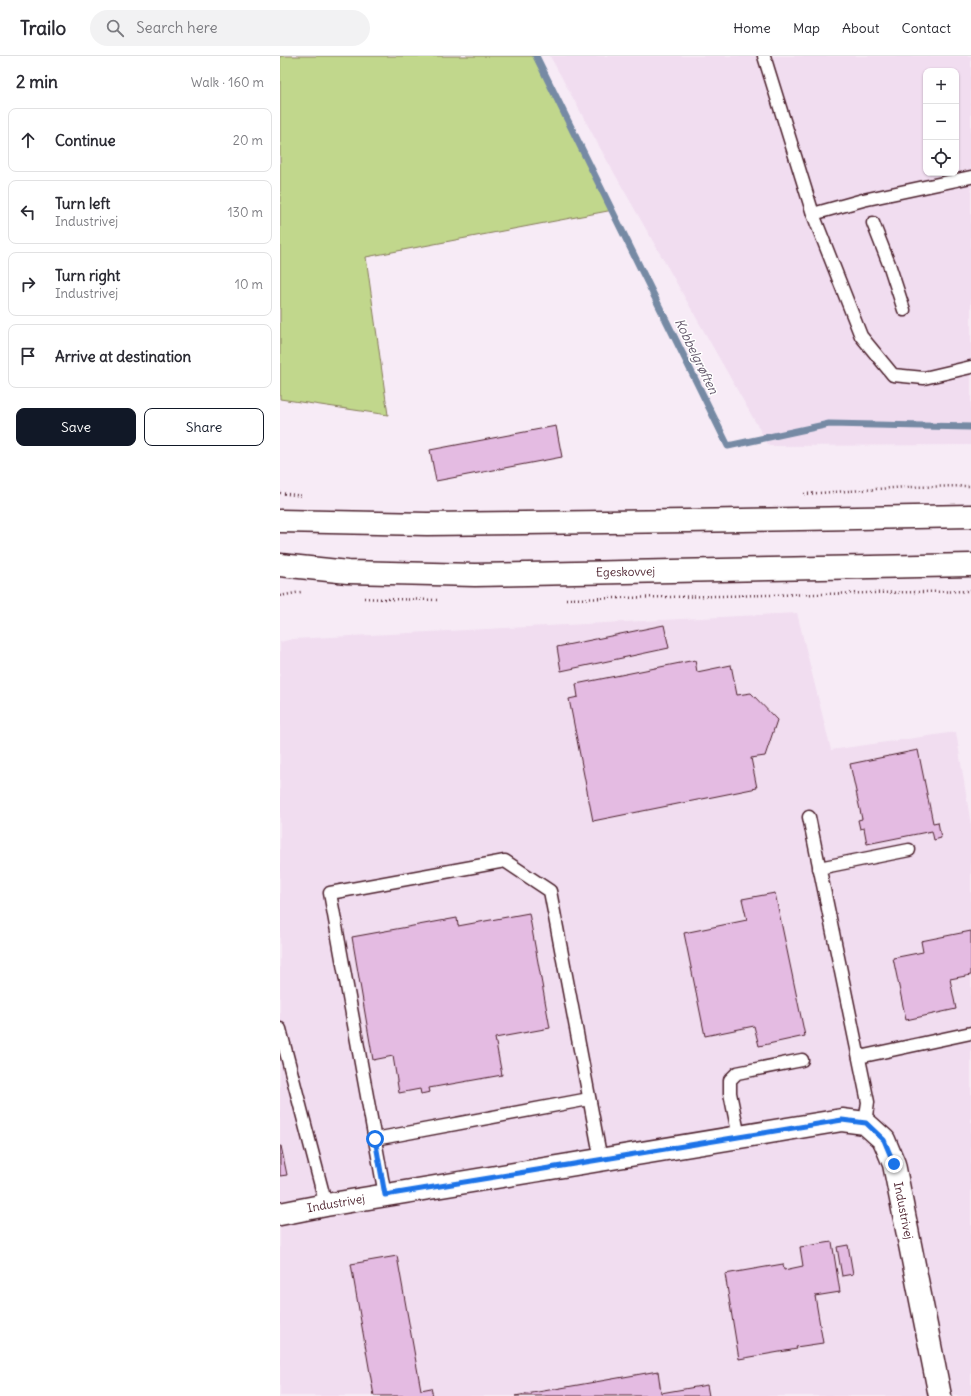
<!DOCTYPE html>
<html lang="en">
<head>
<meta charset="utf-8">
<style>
	:root { --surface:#fff; --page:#f2f2f3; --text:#2b2b33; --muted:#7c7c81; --line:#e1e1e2; --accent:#111827 }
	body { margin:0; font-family:Delius,sans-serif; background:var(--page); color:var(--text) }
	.controls { position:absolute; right:12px; top:12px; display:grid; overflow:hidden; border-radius:8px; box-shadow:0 1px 3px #0004 }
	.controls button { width:36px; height:36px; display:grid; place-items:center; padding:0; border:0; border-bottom:1px solid var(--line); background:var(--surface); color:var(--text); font:20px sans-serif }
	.stop { position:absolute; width:12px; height:12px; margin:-9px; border:3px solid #1a73e8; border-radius:50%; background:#fff }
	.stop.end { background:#1a73e8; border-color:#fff; box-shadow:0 1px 4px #0008 }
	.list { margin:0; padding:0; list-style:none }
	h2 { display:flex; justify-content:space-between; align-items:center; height:52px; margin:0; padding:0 16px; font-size:17px }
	h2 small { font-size:13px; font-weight:400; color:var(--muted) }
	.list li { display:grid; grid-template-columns:26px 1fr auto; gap:12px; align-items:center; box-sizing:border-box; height:64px; margin:0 8px 8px; padding:0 8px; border:1px solid var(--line); border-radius:8px }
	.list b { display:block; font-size:15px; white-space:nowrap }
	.list p { margin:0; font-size:13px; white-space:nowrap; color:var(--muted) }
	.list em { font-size:13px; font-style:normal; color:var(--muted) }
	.actions { display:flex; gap:8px; padding:12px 16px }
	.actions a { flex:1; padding:9px 0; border:1px solid var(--accent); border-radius:8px; text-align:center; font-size:14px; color:var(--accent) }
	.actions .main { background:var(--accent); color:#fff }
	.icon { flex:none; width:22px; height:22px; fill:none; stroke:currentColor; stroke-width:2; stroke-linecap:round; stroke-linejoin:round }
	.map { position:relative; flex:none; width:691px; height:1340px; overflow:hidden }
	header { display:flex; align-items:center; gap:24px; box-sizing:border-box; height:56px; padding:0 20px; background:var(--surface); border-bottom:1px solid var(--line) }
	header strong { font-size:19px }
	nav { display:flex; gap:22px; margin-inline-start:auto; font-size:14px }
	.search { width:280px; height:36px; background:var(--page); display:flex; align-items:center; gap:10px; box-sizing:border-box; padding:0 14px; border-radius:22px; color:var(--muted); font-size:15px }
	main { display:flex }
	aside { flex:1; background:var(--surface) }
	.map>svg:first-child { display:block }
	.built { fill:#f1ddf0; fill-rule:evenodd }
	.green { fill:#c1d78c; stroke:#867b5c }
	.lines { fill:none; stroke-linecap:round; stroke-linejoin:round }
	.stream { stroke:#768aa4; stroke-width:7 }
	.building { fill:#e4bbe2; stroke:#4a1f2b }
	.service-casing { stroke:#4a1f2b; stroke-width:15 }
	.minor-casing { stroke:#4a1f2b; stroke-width:25 }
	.primary-casing { stroke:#4a1f2b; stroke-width:25 }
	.path { stroke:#4a1f2b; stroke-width:2.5; stroke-dasharray:1 3; stroke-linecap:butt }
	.service { stroke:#fff; stroke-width:12 }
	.minor { stroke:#fff; stroke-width:22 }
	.primary { stroke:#fff; stroke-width:22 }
	.route { stroke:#1a73e8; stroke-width:5 }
	.labels { text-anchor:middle; stroke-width:3; stroke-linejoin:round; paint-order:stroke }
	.street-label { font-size:12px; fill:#4a1f2b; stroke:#fff }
	.water-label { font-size:13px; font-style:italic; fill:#605468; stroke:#fff }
</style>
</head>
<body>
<header>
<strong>Trailo</strong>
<div class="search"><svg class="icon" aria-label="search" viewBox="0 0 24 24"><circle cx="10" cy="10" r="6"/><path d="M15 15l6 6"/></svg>Search here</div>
<nav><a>Home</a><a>Map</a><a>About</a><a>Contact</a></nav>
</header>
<main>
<aside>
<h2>2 min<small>Walk · 160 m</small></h2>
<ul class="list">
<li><svg class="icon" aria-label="ahead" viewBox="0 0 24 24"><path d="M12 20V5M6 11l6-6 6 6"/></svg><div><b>Continue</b></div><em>20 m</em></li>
<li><svg class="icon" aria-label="left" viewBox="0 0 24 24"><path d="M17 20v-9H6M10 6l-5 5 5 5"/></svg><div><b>Turn left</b><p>Industrivej</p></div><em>130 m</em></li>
<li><svg class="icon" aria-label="right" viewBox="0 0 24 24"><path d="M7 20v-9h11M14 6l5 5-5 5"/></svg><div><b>Turn right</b><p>Industrivej</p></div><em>10 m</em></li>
<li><svg class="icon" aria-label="arrive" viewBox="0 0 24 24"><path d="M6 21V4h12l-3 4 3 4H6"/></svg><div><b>Arrive at destination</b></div></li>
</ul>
<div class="actions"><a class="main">Save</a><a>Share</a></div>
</aside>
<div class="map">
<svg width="691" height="1340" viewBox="0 0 691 1340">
	<rect width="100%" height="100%" fill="#f7ebf6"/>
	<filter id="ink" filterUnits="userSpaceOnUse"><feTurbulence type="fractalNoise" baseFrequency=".025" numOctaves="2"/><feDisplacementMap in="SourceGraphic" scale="8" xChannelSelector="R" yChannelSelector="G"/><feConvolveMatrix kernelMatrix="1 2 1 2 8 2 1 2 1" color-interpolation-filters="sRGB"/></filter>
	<g filter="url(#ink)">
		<!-- built -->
		<g class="built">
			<path d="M 270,0 L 691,0 L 691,389 L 489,390 L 324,99 ZM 646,15 L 676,15 L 676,117 L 646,117 Z"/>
			<polygon points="517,557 551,694 676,676 691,769 691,1340 0,1340 0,586 13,583"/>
		</g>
		<!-- green -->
		<polygon class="green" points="0,0 253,0 333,154 86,201 108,359 0,343"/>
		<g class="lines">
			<!-- stream -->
			<polyline class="stream" points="256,0 448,390 549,368 691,371"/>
		</g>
		<!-- building -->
		<g class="building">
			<polygon points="276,370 282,401 156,425 150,394"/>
			<polygon points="384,569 389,592 281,615 277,591"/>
			<polygon points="415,604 417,616 451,609 457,639 471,637 497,664 485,700 471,702 477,732 313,765 289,643 298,641 296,628"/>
			<polygon points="638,694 653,767 658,766 661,782 654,784 652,775 587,788 584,772 580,773 578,764 582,763 570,708"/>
			<polygon points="495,837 525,980 479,990 474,970 425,980 404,877 467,864 462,843"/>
			<polygon points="249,857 270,972 215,982 222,1019 149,1032 150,1036 141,1038 140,1033 119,1037 113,1000 93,1004 72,881 177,862 178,870"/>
			<polygon points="691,875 691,919 670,923 676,953 626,964 613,902 643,896 641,885"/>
			<polygon points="0,1090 1,1090 7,1119 0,1120"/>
			<polygon points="552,1186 560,1236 535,1240 543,1287 516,1291 517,1293 459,1303 445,1218 503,1208 504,1214 523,1210 520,1191"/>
			<polygon points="568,1189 573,1218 562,1220 557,1191"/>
			<polygon points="117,1200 141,1334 151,1332 153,1340 94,1340 71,1208"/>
			<polygon points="378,1315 381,1337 427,1329 429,1340 235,1340"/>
		</g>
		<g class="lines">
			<defs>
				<g id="service">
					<polyline points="484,0 533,158 581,280 613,319 644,322 691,311"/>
					<polyline points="533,158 583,144 691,121"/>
					<polyline points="593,167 609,208 624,254"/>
					<polyline points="529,761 588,1046 585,1067"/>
					<polyline points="539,812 629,794"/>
					<polyline points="0,973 46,1149"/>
					<polyline points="579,1001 691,977"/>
					<polyline points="459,1081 450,1037 450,1024 457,1017 522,1004"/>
					<polyline points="95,1083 309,1043"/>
					<polyline points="105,1139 50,837 225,805 270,835 321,1104"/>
				</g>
				<g id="minor">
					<path id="s1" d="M 0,1158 L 46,1149 L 562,1064 L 585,1067 L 604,1084 L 614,1108 L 660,1340"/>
				</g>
				<g id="primary">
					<polyline points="0,465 147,468 408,465 691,460"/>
					<path id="s2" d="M 0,509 L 68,516 L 195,519 L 691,509"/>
				</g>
			</defs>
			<!-- service casing -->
			<use href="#service" class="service-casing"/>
			<!-- minor casing -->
			<use href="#minor" class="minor-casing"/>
			<!-- primary casing -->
			<use href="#primary" class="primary-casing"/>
			<!-- path -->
			<g class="path">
				<polyline points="0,437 23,440"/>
				<polyline points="524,438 627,431 691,430"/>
				<polyline points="0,540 21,536"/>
				<polyline points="84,542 104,543 159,544"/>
				<polyline points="286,543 691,535"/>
			</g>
			<!-- service -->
			<use href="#service" class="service"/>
			<!-- minor -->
			<use href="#minor" class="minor"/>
			<!-- primary -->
			<use href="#primary" class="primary"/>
		</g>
	</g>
	<g class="lines" filter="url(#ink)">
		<!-- route -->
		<polyline class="route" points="95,1083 105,1139 562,1064 586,1067 604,1084 614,1108"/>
	</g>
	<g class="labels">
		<!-- street labels -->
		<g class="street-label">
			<text dy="4" stroke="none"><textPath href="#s2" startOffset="346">Egeskovvej</textPath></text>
			<text dy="4" stroke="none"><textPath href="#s1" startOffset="57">Industrivej</textPath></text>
			<text dy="4" stroke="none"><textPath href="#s1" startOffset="692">Industrivej</textPath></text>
		</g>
		<!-- water labels -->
		<g class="water-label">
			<text transform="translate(417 300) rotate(64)" y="5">Kobbelgrøften</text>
		</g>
	</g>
</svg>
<div class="controls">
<button>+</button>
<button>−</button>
<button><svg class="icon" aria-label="locate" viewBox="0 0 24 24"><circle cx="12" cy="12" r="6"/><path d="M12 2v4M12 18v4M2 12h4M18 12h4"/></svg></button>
</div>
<div class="stop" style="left:95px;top:1083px"></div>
<div class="stop end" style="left:614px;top:1108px"></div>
</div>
</main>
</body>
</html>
